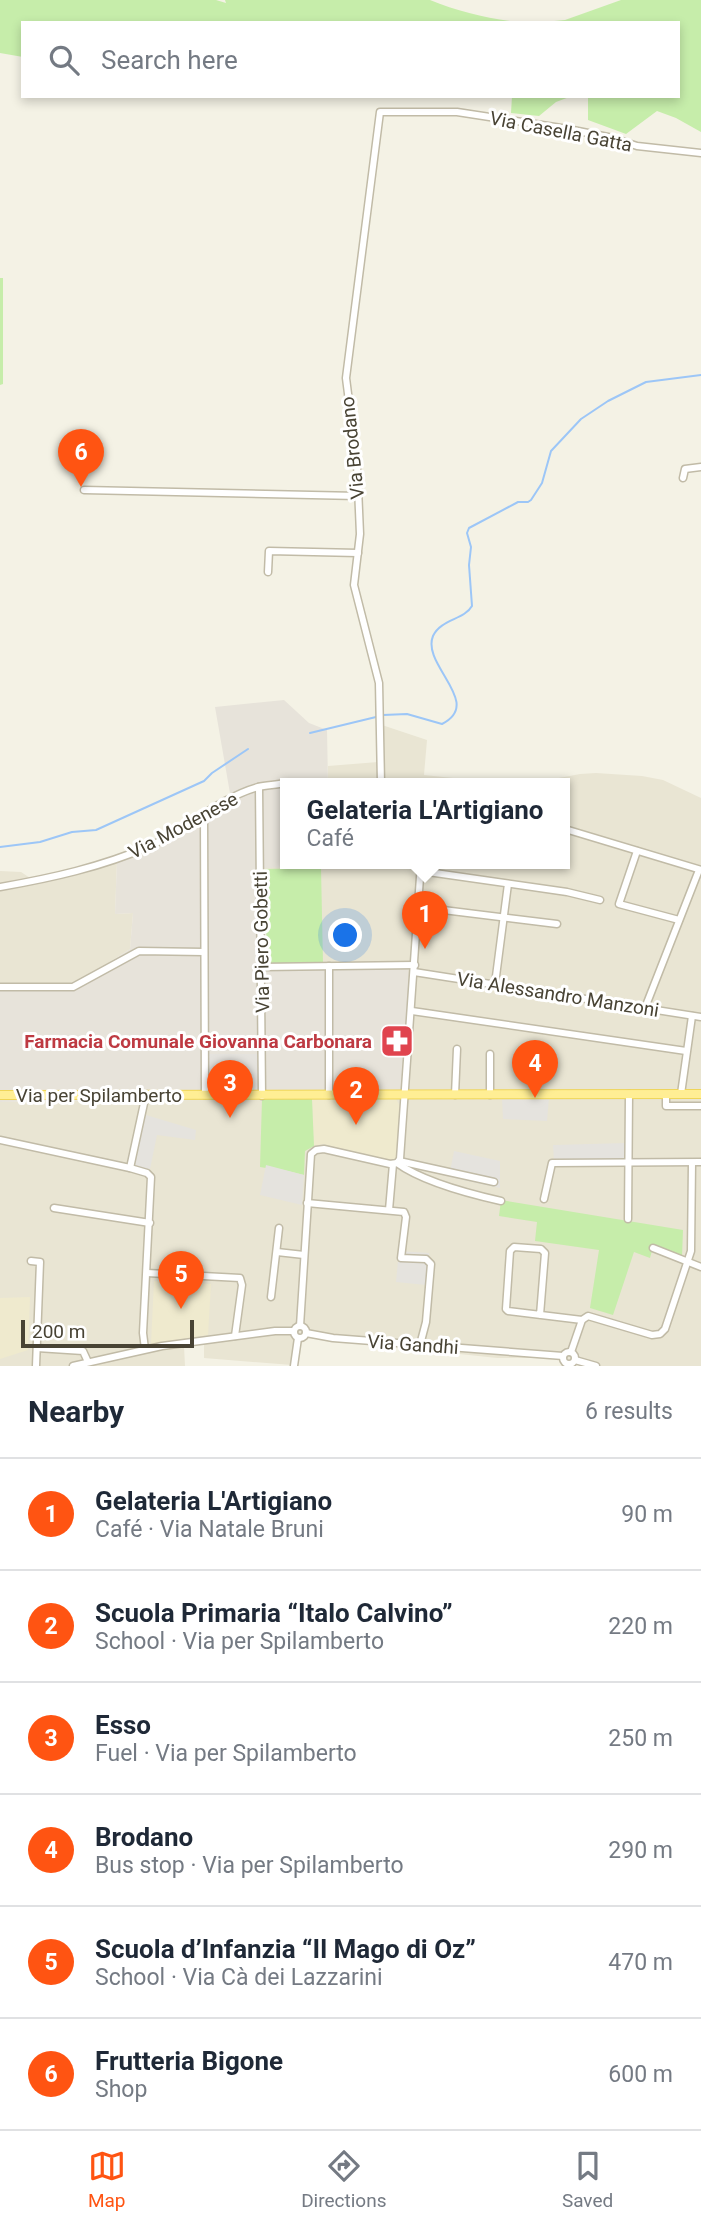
<!DOCTYPE html>
<html lang="en">
<head>
<meta charset="utf-8">
<style>
	:root { --surface:#fff; --page:#f2f2f3; --text:#1f2937; --muted:#747a83; --line:#e0e1e3; --accent:#ff5412 }
	body { margin:0; font-family:Roboto,sans-serif; background:var(--page); color:var(--text) }
	.scale { position:absolute; left:21px; bottom:18px; width:173px; box-sizing:border-box; padding-left:7px; border:4px solid #484334; border-top:0; font-size:19px; line-height:24px; white-space:nowrap; color:#484334; -webkit-text-stroke:5px #fff; paint-order:stroke }
	.you { position:absolute; left:346px; top:936px; width:24px; height:24px; margin:-18px; border:5px solid #fff; border-radius:50%; background:#1a73e8; box-shadow:0 0 0 10px #1a73e833 }
	.badge { display:grid; place-items:center; width:46px; height:46px; border-radius:50%; background:var(--accent); color:#fff; font-size:23px; font-weight:700 }
	.pin { position:absolute; translate:-50% -58px; filter:drop-shadow(0 2px 4px #0008) }
	.pin::after { content:''; position:absolute; top:37px; width:24px; height:21px; background:inherit; clip-path:polygon(0 0,100% 0,50% 100%) }
	.popup { position:absolute; left:280px; top:778px; width:290px; height:91px; box-sizing:border-box; display:grid; place-content:center; border-radius:0px; background:var(--surface); filter:drop-shadow(0 2px 5px #0005); font-size:23px; white-space:nowrap; color:var(--muted) }
	.popup b { font-size:26px; color:var(--text) }
	.popup::after { content:''; position:absolute; left:50%; top:100%; margin-left:-14px; border:14px solid transparent; border-top-color:var(--surface) }
	.list { margin:0; padding:0; list-style:none }
	h2 { display:flex; justify-content:space-between; align-items:center; height:91px; margin:0; padding:0 28px; font-size:30px }
	h2 small { font-size:23px; font-weight:400; color:var(--muted) }
	.list li { display:grid; grid-template-columns:46px 1fr auto; gap:21px; align-items:center; box-sizing:border-box; height:112px; padding:0 28px; border-top:2px solid var(--line) }
	.list b { display:block; font-size:26px; white-space:nowrap }
	.list p { margin:0; font-size:23px; white-space:nowrap; color:var(--muted) }
	.list em { font-size:23px; font-style:normal; color:var(--muted) }
	.icon { flex:none; width:38px; height:38px; fill:none; stroke:currentColor; stroke-width:2; stroke-linecap:round; stroke-linejoin:round }
	.map { position:relative; flex:none; width:701px; height:1366px; overflow:hidden }
	.search { position:absolute; background:var(--surface); box-shadow:0 4px 10px #0003; left:21px; right:21px; top:21px; height:77px; display:flex; align-items:center; gap:18px; box-sizing:border-box; padding:0 24px; border-radius:0px; color:var(--muted); font-size:26px }
	.sheet { height:763px; background:var(--surface) }
	nav { display:flex; justify-content:space-around; align-items:center; box-sizing:border-box; height:98px; border-top:2px solid var(--line); background:var(--surface); font-size:19px; color:var(--muted) }
	nav a { display:grid; justify-items:center; gap:4px }
	nav .on { color:var(--accent) }
	.map>svg:first-child { display:block }
	.residential { fill:#e9e5d3 }
	.industrial { fill:#e7e3da }
	.education { fill:#efeace }
	.green { fill:#c6edaa }
	.parking { fill:#e5e3de }
	.lines { fill:none; stroke-linecap:round; stroke-linejoin:round }
	.stream { stroke:#9cc6f7; stroke-width:2 }
	.minor-casing { stroke:#c1bba7; stroke-width:9 }
	.major-casing { stroke:#efd558; stroke-width:10 }
	.minor { stroke:#fff; stroke-width:6 }
	.major { stroke:#ffee94; stroke-width:8 }
	.labels { text-anchor:middle; stroke-width:6; stroke-linejoin:round; paint-order:stroke }
	.street-label { font-size:19px; fill:#484334; stroke:#fff }
	.health-label { font-size:19px; font-weight:bold; fill:#be3a42; stroke:#fff; text-anchor:end }
</style>
</head>
<body>
<div class="map">
<svg width="701" height="1366" viewBox="0 0 701 1366">
	<rect width="100%" height="100%" fill="#f4f2e5"/>
	<!-- residential -->
	<g class="residential">
		<polygon points="379,724 427,740 424,775 501,783 328,783 328,766 378,762"/>
		<polygon points="596,773 642,776 663,780 701,798 701,1366 584,1366 554,1358 497,1358 310,1338 294,1342 292,1365 204,1358 204,1343 184,1346 185,1366 0,1366 0,1102 278,1097 266,965 264,867 329,866 330,863 565,863 565,783 533,783 580,774"/>
		<polygon points="117,860 115,914 133,913 130,949 90,975 63,986 0,989 0,871 21,872 33,880"/>
	</g>
	<!-- industrial -->
	<polygon class="industrial" points="284,700 309,723 327,730 328,783 285,783 285,863 330,863 330,866 264,868 266,964 409,962 405,1095 0,1102 0,989 63,986 90,975 130,949 133,913 115,914 117,860 231,799 215,707"/>
	<!-- education -->
	<g class="education">
		<polygon points="312,1099 396,1099 400,1106 396,1158 392,1161 323,1144 314,1146"/>
		<polygon points="154,1281 211,1284 208,1335 151,1344"/>
		<polygon points="30,1297 28,1350 0,1359 0,1298"/>
	</g>
	<!-- green -->
	<g class="green">
		<path d="M 0,0 L 216,0 L 226,3 L 225,0 L 430,0 C 461,13 495,20 528,23 L 23,23 L 23,57 L 0,53 Z"/>
		<polygon points="621,0 701,0 701,132 676,118 657,111 626,134 588,120 588,96 678,96 678,23 533,23 565,20"/>
		<polygon points="512,96 572,96 556,102 539,116 511,113"/>
		<polygon points="0,278 3,278 3,384 0,385"/>
		<polygon points="321,868 323,963 268,964 267,962 265,869"/>
		<polygon points="262,1099 312,1099 314,1146 305,1151 304,1175 267,1166 266,1168 260,1167"/>
		<polygon points="501,1200 683,1230 682,1257 653,1247 650,1258 634,1252 613,1315 590,1308 599,1250 535,1241 537,1222 499,1216"/>
	</g>
	<!-- parking -->
	<g class="parking">
		<rect x="209" y="1054" width="49" height="35"/>
		<polygon points="502,1098 549,1098 547,1121 503,1119"/>
		<polygon points="146,1115 196,1130 195,1140 157,1135 150,1169 133,1167"/>
		<polygon points="627,1143 627,1159 554,1161 553,1145"/>
		<polygon points="454,1151 500,1161 500,1188 449,1177"/>
		<polygon points="266,1165 304,1175 302,1205 260,1195"/>
		<polygon points="399,1251 429,1253 426,1285 396,1282"/>
	</g>
	<g class="lines">
		<!-- stream -->
		<g class="stream">
			<path d="M 383,715 L 407,714 L 442,724 C 484,703 421,665 433,636 C 441,619 464,620 472,606 L 469,565 L 471,547 L 467,533 L 469,528 L 518,502 L 528,502 L 531,500 L 542,483 L 551,451 L 581,419 L 608,401 L 646,382 L 701,375"/>
			<polyline points="310,733 376,717"/>
			<polyline points="0,847 40,842 72,832 96,830 204,781 212,773 248,749"/>
		</g>
		<defs>
			<g id="minor">
				<polyline points="683,478 685,469 701,467"/>
				<polyline points="84,490 358,496"/>
				<polyline points="268,572 269,551 358,553"/>
				<polyline points="381,783 379,683 354,585 360,534 357,464 346,378 380,112 457,112 568,129 613,138 637,146 701,153"/>
				<polyline points="259,787 262,1096"/>
				<polyline points="204,816 205,1095"/>
				<polyline points="565,829 701,870"/>
				<polyline points="637,851 619,904 679,920"/>
				<polyline points="421,871 567,892 600,900"/>
				<path d="M 0,887 C 52,878 101,867 150,846 C 187,829 219,798 258,787 C 267,785 276,785 285,783"/>
				<polyline points="419,907 557,924"/>
				<polyline points="329,966 329,1095"/>
				<polyline points="262,967 415,965"/>
				<polyline points="414,972 701,1017"/>
				<polyline points="495,984 508,884"/>
				<polyline points="0,987 73,987 139,951 204,952"/>
				<polyline points="645,1008 699,870"/>
				<polyline points="412,1011 686,1051"/>
				<polyline points="490,1054 490,1095"/>
				<polyline points="666,1094 666,1106 701,1106"/>
				<polyline points="681,1094 692,1016"/>
				<polyline points="455,1095 457,1049"/>
				<polyline points="0,1140 130,1168 147,1173 151,1177 143,1333 145,1349"/>
				<polyline points="399,1161 494,1182"/>
				<path d="M 397,1163 C 423,1182 470,1194 501,1201"/>
				<polyline points="130,1168 146,1094"/>
				<polyline points="544,1199 552,1163 701,1162"/>
				<polyline points="307,1203 404,1212 406,1217 401,1258 426,1259 431,1264 426,1322 420,1345"/>
				<polyline points="54,1208 150,1223"/>
				<polyline points="389,1210 393,1164"/>
				<polyline points="628,1219 629,1094"/>
				<polyline points="653,1248 701,1267"/>
				<polyline points="277,1252 304,1255"/>
				<polyline points="31,1261 40,1262 36,1366"/>
				<polyline points="147,1273 240,1278 242,1285 235,1336"/>
				<polyline points="271,1297 279,1228"/>
				<polyline points="540,1315 545,1253 541,1249 514,1247 510,1251 506,1309 508,1311 582,1320"/>
				<circle cx="300" cy="1332" r="6"/>
				<polyline points="300,1326 311,1154 316,1150 324,1149 390,1164 397,1163 400,1159 421,863"/>
				<polyline points="306,1333 333,1338 563,1356"/>
				<polyline points="37,1348 83,1351 88,1362"/>
				<circle cx="569" cy="1358" r="6"/>
				<polyline points="571,1352 582,1320 588,1316 652,1335 660,1334 665,1329 691,1251 692,1163"/>
				<polyline points="575,1360 596,1366"/>
				<polyline points="73,1366 162,1346 275,1331 294,1331"/>
				<polyline points="294,1366 298,1338"/>
			</g>
			<polyline id="major" points="0,1095 701,1094"/>
		</defs>
		<!-- minor casing -->
		<use href="#minor" class="minor-casing"/>
		<!-- major casing -->
		<use href="#major" class="major-casing"/>
		<!-- minor -->
		<use href="#minor" class="minor"/>
		<!-- major -->
		<use href="#major" class="major"/>
	</g>
	<!-- icons -->
	<defs>
		<symbol id="pharmacy-square" viewBox="-11 -11 22 22"><rect x="-9" y="-9" width="18" height="18" rx="4" fill="#e0444e" stroke="#fff"/><path d="M-2-6h4v4h4v4h-4v4h-4v-4h-4v-4h4Z" fill="#fff"/></symbol>
	</defs>
	<g fill-rule="evenodd">
		<use href="#pharmacy-square" x="378" y="1022" width="38" height="38"/>
	</g>
	<g class="labels">
		<!-- street labels -->
		<g class="street-label">
			<text transform="translate(561 131) rotate(11)" y="7">Via Casella Gatta</text>
			<text transform="translate(352 448) rotate(-96)" y="7">Via Brodano</text>
			<text transform="translate(183 825) rotate(-28)" y="7">Via Modenese</text>
			<text transform="translate(261 942) rotate(-91)" y="7">Via Piero Gobetti</text>
			<text transform="translate(558 994) rotate(9)" y="7">Via Alessandro Manzoni</text>
			<text x="99" y="1102">Via per Spilamberto</text>
			<text transform="translate(413 1344) rotate(4)" y="7">Via Gandhi</text>
		</g>
		<!-- health labels -->
		<g class="health-label">
			<text x="372" y="1048">Farmacia Comunale Giovanna Carbonara</text>
		</g>
	</g>
</svg>
<div class="scale">200 m</div>
<div class="you"></div>
<div class="pin badge" style="left:425px;top:949px">1</div>
<div class="popup"><b>Gelateria L'Artigiano</b>Café</div>
<div class="pin badge" style="left:356px;top:1125px">2</div>
<div class="pin badge" style="left:230px;top:1118px">3</div>
<div class="pin badge" style="left:535px;top:1098px">4</div>
<div class="pin badge" style="left:181px;top:1309px">5</div>
<div class="pin badge" style="left:81px;top:487px">6</div>
<div class="search"><svg class="icon" aria-label="search" viewBox="0 0 24 24"><circle cx="10" cy="10" r="6"/><path d="M15 15l6 6"/></svg>Search here</div>
</div>
<section class="sheet">
<h2>Nearby<small>6 results</small></h2>
<ul class="list">
<li><span class="badge">1</span><div><b>Gelateria L'Artigiano</b><p>Café · Via Natale Bruni</p></div><em>90 m</em></li>
<li><span class="badge">2</span><div><b>Scuola Primaria “Italo Calvino”</b><p>School · Via per Spilamberto</p></div><em>220 m</em></li>
<li><span class="badge">3</span><div><b>Esso</b><p>Fuel · Via per Spilamberto</p></div><em>250 m</em></li>
<li><span class="badge">4</span><div><b>Brodano</b><p>Bus stop · Via per Spilamberto</p></div><em>290 m</em></li>
<li><span class="badge">5</span><div><b>Scuola d’Infanzia “Il Mago di Oz”</b><p>School · Via Cà dei Lazzarini</p></div><em>470 m</em></li>
<li><span class="badge">6</span><div><b>Frutteria Bigone</b><p>Shop</p></div><em>600 m</em></li>
</ul>
</section>
<nav>
<a class="on"><svg class="icon" aria-label="map" viewBox="0 0 24 24"><path d="M3 6l6-2 6 2 6-2v14l-6 2-6-2-6 2zM9 4v14M15 6v14"/></svg>Map</a>
<a><svg class="icon" aria-label="directions" viewBox="0 0 24 24"><path d="M12 3l9 9-9 9-9-9zM9 14v-3h6M13 9l2 2-2 2"/></svg>Directions</a>
<a><svg class="icon" aria-label="saved" viewBox="0 0 24 24"><path d="M7 4h10v16l-5-4-5 4z"/></svg>Saved</a>
</nav>
</body>
</html>
